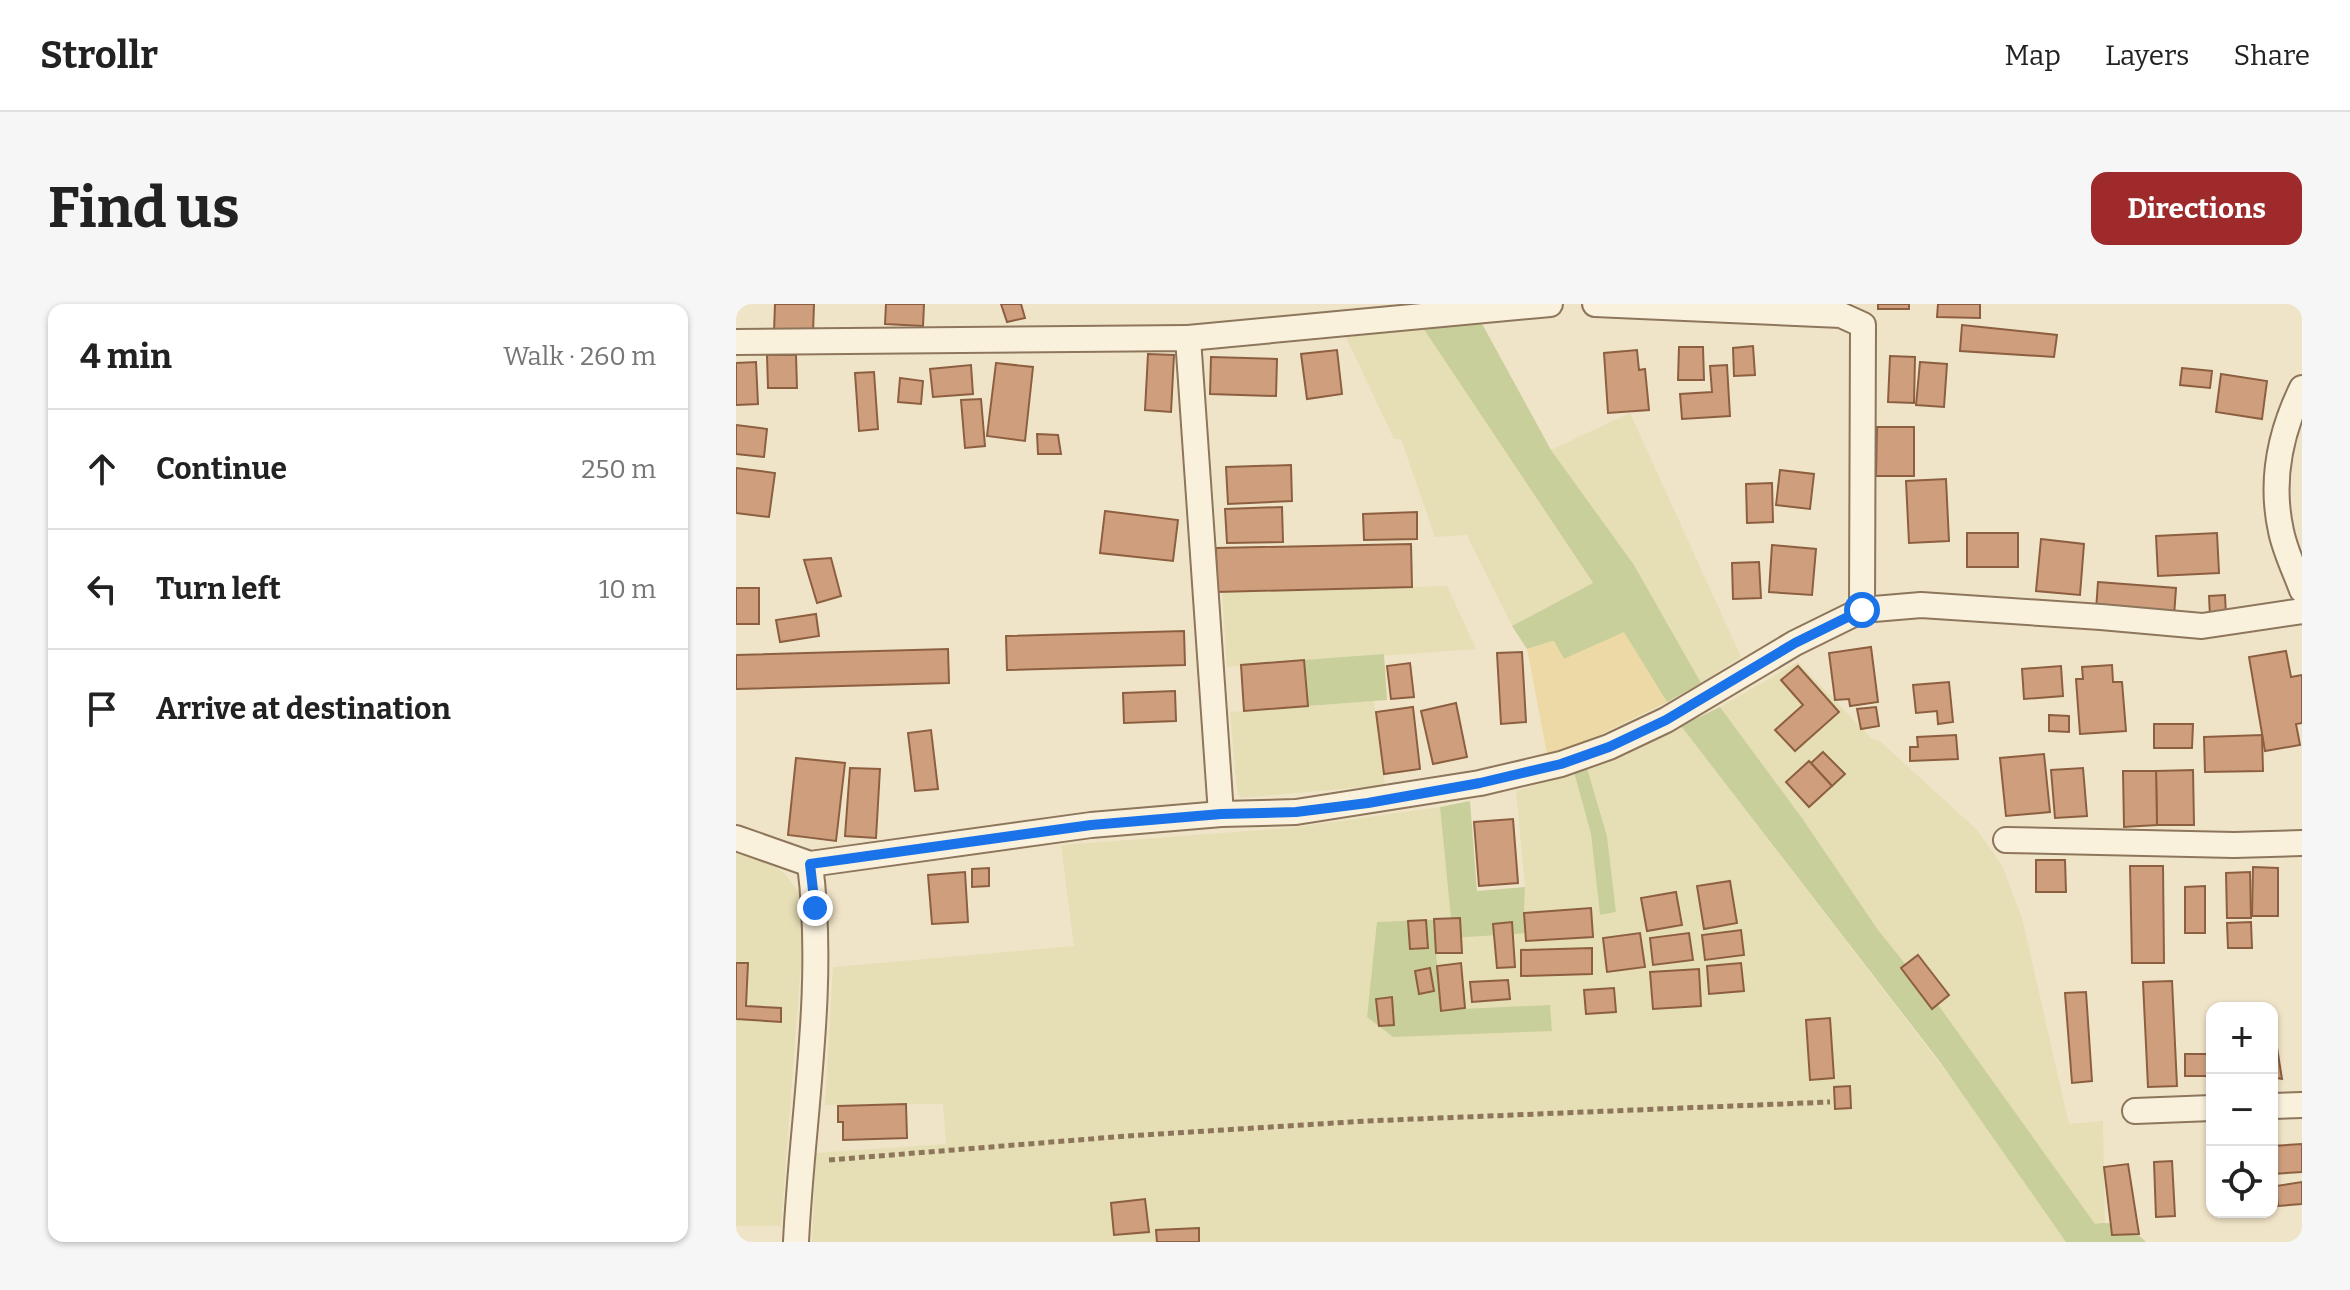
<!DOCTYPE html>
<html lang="en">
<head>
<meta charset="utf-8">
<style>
	:root { --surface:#fff; --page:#f6f6f6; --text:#222; --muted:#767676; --line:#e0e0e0; --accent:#9e2a2b }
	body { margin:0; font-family:Bitter,serif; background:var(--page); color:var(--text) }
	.controls { position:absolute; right:24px; bottom:24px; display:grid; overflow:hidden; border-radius:16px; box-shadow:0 2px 6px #0004 }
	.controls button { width:72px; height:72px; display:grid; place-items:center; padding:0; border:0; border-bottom:2px solid var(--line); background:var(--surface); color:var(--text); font:40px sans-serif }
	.stop { position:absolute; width:24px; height:24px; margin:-18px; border:6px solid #1a73e8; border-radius:50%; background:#fff }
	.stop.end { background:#1a73e8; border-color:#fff; box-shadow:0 2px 8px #0008 }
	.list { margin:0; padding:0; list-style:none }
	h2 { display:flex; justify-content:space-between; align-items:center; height:104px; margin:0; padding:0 32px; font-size:34px }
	h2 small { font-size:26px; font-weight:400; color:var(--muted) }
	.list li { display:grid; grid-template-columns:52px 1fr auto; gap:24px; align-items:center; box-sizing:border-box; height:120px; padding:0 32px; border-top:2px solid var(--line) }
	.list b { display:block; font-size:30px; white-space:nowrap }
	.list em { font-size:26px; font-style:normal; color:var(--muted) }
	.icon { flex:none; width:44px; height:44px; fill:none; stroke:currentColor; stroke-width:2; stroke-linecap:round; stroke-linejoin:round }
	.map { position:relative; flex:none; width:1566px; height:938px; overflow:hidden; border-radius:16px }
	header { display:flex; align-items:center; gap:48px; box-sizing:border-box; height:112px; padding:0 40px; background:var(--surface); border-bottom:2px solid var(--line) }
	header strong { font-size:38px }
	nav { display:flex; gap:44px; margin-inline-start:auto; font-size:28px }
	.intro { display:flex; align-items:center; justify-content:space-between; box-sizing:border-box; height:192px; padding:0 48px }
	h1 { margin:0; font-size:56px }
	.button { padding:20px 36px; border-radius:16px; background:var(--accent); color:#fff; font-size:28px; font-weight:700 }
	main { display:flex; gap:48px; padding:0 48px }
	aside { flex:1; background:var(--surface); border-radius:16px; box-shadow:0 2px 6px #0004 }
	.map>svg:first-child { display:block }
	.farmland { fill:#e6deb5 }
	.green { fill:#c9cf9b }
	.sand { fill:#ecd9a5 }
	.building { fill:#cf9f7d; stroke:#8d5f41; stroke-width:2 }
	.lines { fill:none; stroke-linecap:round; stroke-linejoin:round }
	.street-casing { stroke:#8d765c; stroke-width:28 }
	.path { stroke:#8d765c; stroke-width:5; stroke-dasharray:6 4; stroke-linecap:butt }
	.street { stroke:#faf1dc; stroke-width:24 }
	.route { stroke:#1a73e8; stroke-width:10 }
</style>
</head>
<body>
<header>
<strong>Strollr</strong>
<nav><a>Map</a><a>Layers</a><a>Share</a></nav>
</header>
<div class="intro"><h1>Find us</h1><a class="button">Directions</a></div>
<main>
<aside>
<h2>4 min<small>Walk · 260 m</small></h2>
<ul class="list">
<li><svg class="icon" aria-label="ahead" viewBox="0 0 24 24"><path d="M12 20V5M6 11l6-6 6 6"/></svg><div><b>Continue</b></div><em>250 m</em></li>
<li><svg class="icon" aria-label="left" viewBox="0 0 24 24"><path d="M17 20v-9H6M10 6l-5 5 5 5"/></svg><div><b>Turn left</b></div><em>10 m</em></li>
<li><svg class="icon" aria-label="arrive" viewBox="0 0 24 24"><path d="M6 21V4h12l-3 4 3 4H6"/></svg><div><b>Arrive at destination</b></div></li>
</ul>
</aside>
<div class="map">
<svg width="1566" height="938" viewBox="0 0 1566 938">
	<rect width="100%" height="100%" fill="#f0e4c8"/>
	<!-- farmland -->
	<g class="farmland">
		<polygon points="685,21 857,280 776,322 731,231 699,233 665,135 658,135 607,27"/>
		<polygon points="894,109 1005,353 965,379 898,261 815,146"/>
		<polygon points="711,282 740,345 491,363 486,288"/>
		<polygon points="1062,358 1135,434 1146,439 1241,526 1266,561 1286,614 1333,820 1367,817 1369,918 1359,921 1203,702 1142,627 1066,514 984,403"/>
		<polygon points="638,397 649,481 505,494 501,487 494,408"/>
		<polygon points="945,422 1280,859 1331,938 76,938 80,849 210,840 207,800 89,801 97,663 338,642 325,541 553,524 704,503 715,615 642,618 631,713 657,733 816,726 814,702 705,707 699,635 792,621 788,609 789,583 780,487 838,468 855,530 864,611 880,608 871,532 851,464 893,449"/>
		<polygon points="0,547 29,555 49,570 63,589 68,620 45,922 0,922"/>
	</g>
	<!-- green -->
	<g class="green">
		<polygon points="744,16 815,146 898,261 965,379 931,398 887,329 828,355 817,337 791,345 776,322 857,279 685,21"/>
		<polygon points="648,350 651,396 572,402 568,356"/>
		<path d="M 984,403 L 1066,514 L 1142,626 L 1203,702 L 1359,920 C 1375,916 1398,925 1410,938 L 1330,938 L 1204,758 L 945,422 Z"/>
		<polygon points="851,464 871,532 880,608 864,611 855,530 838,468"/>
		<polygon points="734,497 741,587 789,583 788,609 793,629 699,635 705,706 814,701 816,727 657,733 631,713 641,618 715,615 704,503"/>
	</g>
	<!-- sand -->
	<polygon class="sand" points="888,328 931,398 845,440 811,449 791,345 818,337 828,355"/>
	<!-- building -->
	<g class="building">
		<polygon points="39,0 78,0 77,29 38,28"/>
		<polygon points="150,0 188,0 187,22 149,20"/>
		<polygon points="265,0 285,0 289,14 271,18"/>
		<rect x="1142" y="0" width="31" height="5"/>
		<polygon points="1202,0 1244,0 1244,14 1201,13"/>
		<polygon points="1226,21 1321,31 1318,53 1224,47"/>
		<polygon points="1017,42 1019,71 998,72 997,44"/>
		<polygon points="943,43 967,43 968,76 942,76"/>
		<polygon points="601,46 606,90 571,95 565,50"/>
		<polygon points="901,46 903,66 909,65 913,106 872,109 868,49"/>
		<polygon points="412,50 438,51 435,108 409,106"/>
		<polygon points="31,51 60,51 61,84 32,84"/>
		<polygon points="1154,52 1179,53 1178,99 1152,98"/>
		<polygon points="475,53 541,55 540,92 474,90"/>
		<polygon points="20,58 22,100 0,101 0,59"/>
		<polygon points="1184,58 1211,60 1208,103 1180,101"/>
		<polygon points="260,59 297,63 289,137 251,132"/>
		<polygon points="235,61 237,90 197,93 194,65"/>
		<polygon points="991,61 994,112 946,115 944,90 976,88 974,62"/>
		<polygon points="1446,64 1476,67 1474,84 1444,81"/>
		<polygon points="138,68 142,125 123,127 119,69"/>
		<polygon points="1485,70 1531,77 1526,115 1480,108"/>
		<polygon points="164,74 187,77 185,100 162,98"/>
		<polygon points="245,95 249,142 229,144 225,96"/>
		<polygon points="0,121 31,125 28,153 0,150"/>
		<polygon points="1141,123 1178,123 1178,172 1140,172"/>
		<polygon points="301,130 322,131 325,150 302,150"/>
		<polygon points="555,161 556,197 492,200 490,163"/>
		<polygon points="0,164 39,169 33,213 0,209"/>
		<polygon points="1044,166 1078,170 1074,205 1040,201"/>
		<polygon points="1210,175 1213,237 1173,239 1170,177"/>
		<polygon points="1036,179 1037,218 1011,219 1010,180"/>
		<polygon points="546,203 547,238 491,239 489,205"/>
		<polygon points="369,207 442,216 437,257 364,249"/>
		<polygon points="681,208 681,235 628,236 627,210"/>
		<rect x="1231" y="229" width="51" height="34"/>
		<polygon points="1481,229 1483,269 1422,272 1420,232"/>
		<polygon points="1305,235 1348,240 1344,291 1300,287"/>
		<polygon points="675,240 676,283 481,288 480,244"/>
		<polygon points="1036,241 1080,245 1076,291 1033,288"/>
		<polygon points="95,254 105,292 81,299 68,256"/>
		<polygon points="1023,258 1025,294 997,295 996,259"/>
		<polygon points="1362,278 1440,284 1438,312 1360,306"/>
		<rect x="0" y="284" width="23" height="36"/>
		<polygon points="1489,291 1490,312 1474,313 1473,292"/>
		<polygon points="80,310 83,332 44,338 40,316"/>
		<polygon points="448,327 449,361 271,366 270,332"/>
		<polygon points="1135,343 1142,398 1114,402 1113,395 1099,396 1093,349"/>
		<polygon points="212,345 213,379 0,385 0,351"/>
		<polygon points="1550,347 1555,373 1566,371 1566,419 1560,420 1564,441 1529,447 1513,353"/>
		<polygon points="786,348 790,418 765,420 761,349"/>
		<polygon points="568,356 572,402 508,407 505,361"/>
		<polygon points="674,359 678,393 655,395 651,362"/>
		<polygon points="1376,361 1377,378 1386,378 1390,427 1344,430 1340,375 1347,375 1346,363"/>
		<polygon points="1062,362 1103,408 1059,447 1039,426 1067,401 1045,376"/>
		<polygon points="1325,362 1327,392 1288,395 1286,365"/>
		<polygon points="1213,378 1217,418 1202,420 1201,407 1180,409 1177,381"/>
		<polygon points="439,387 440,417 388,419 387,389"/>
		<polygon points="720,399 731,453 697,460 685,407"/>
		<polygon points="677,403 684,465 648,470 640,408"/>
		<polygon points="1140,403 1143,422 1125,425 1121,405"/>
		<polygon points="1313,411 1333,412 1333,428 1313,427"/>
		<polygon points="1418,420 1457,420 1456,444 1418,444"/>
		<polygon points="195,426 202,485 179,487 172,429"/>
		<polygon points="1220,431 1222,455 1174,457 1174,443 1182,443 1181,433"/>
		<polygon points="1526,431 1527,467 1469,468 1468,433"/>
		<polygon points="1087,448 1109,470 1096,482 1075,459"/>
		<polygon points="1308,450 1314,508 1270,512 1264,454"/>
		<polygon points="60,454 109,459 100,537 52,531"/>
		<polygon points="1073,457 1096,482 1073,503 1050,478"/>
		<polygon points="114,464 144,465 140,534 109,532"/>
		<polygon points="1347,464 1351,512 1319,514 1315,466"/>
		<polygon points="1457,466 1458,521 1421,521 1420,467"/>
		<polygon points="1387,467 1420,467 1421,521 1388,523"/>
		<polygon points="777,515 782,579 743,582 738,518"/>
		<polygon points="1300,556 1329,556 1330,588 1300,588"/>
		<polygon points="1394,562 1427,562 1428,659 1396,659"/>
		<polygon points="1517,563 1542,564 1542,612 1516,612"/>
		<polygon points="253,564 253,582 236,583 236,565"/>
		<polygon points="229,568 232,618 196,620 192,571"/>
		<polygon points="1514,568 1515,614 1491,614 1490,569"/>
		<polygon points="994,577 1001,619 968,625 961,582"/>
		<polygon points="1469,582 1469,629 1449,629 1449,583"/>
		<polygon points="940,588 946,621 911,627 905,594"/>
		<polygon points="855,604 857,633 790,637 788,609"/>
		<polygon points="724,614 726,649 700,649 698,615"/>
		<polygon points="690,616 692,644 674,645 672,617"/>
		<polygon points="776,618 779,663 761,664 757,620"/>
		<polygon points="1515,618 1516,644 1492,644 1491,619"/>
		<polygon points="1005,626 1008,651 969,656 966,631"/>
		<polygon points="904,629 909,663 871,668 867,634"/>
		<polygon points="953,629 957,656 917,661 914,634"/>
		<polygon points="856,644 856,670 785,672 785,646"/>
		<polygon points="1182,651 1213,691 1196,705 1165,664"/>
		<polygon points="0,659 12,659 10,702 45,704 45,718 0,715"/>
		<polygon points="725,659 729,704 705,707 701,662"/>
		<polygon points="1005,659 1008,687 973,690 971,662"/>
		<polygon points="694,664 698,687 683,690 679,667"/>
		<polygon points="963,665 965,702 917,705 914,668"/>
		<polygon points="772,676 774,695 736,698 734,678"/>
		<polygon points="1436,677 1441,782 1412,783 1407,678"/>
		<polygon points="878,684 880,708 850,710 848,686"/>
		<polygon points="1350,688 1356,777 1336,779 1329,689"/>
		<polygon points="656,693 658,721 643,722 640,695"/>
		<polygon points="1094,714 1098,774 1074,776 1070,716"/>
		<polygon points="1536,725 1538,725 1546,775 1536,773"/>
		<rect x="1449" y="750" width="23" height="22"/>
		<polygon points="1114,782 1115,804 1099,805 1098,783"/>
		<polygon points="170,800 171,834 107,836 107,818 102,818 102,802"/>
		<polygon points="1566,840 1566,868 1536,870 1536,842"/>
		<polygon points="1436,857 1439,912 1420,913 1418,858"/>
		<polygon points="1392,860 1403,930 1376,931 1368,863"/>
		<polygon points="1566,878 1566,900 1542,902 1540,882"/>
		<polygon points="409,895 413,928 378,931 375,899"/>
		<polygon points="463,924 463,938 421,938 420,926"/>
	</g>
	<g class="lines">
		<defs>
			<g id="street">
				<polyline points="859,0 1105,11 1127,21 1126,306"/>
				<polyline points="452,34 814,0"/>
				<polyline points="0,38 452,34 485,510"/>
				<path d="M 1566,84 C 1544,129 1534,177 1545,227 C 1549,247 1559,267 1566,286"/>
				<polyline points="0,534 74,560 355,521 485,510 560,508 744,479 825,460 873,443 930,416 1059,339 1126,306 1185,301 1365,313 1466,322 1566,307"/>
				<polyline points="1270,536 1498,541 1566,539"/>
				<polyline points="1536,802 1566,801"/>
				<polyline points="1399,807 1476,804"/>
				<path d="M 60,938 C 66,813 90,685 74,560"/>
			</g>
		</defs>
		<!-- street casing -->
		<use href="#street" class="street-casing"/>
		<!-- path -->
		<polyline class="path" points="93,856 391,832 631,817 1094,798"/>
		<!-- street -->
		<use href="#street" class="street"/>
	</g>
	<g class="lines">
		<!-- route -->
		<polyline class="route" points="79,604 74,560 355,521 485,510 560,508 632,499 744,479 825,460 873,443 930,416 1059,339 1126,306"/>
	</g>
</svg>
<div class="controls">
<button>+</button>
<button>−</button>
<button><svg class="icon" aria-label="locate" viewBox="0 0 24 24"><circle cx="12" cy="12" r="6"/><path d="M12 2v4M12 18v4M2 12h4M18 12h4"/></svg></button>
</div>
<div class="stop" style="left:1126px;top:306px"></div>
<div class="stop end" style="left:79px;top:604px"></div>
</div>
</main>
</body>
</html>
